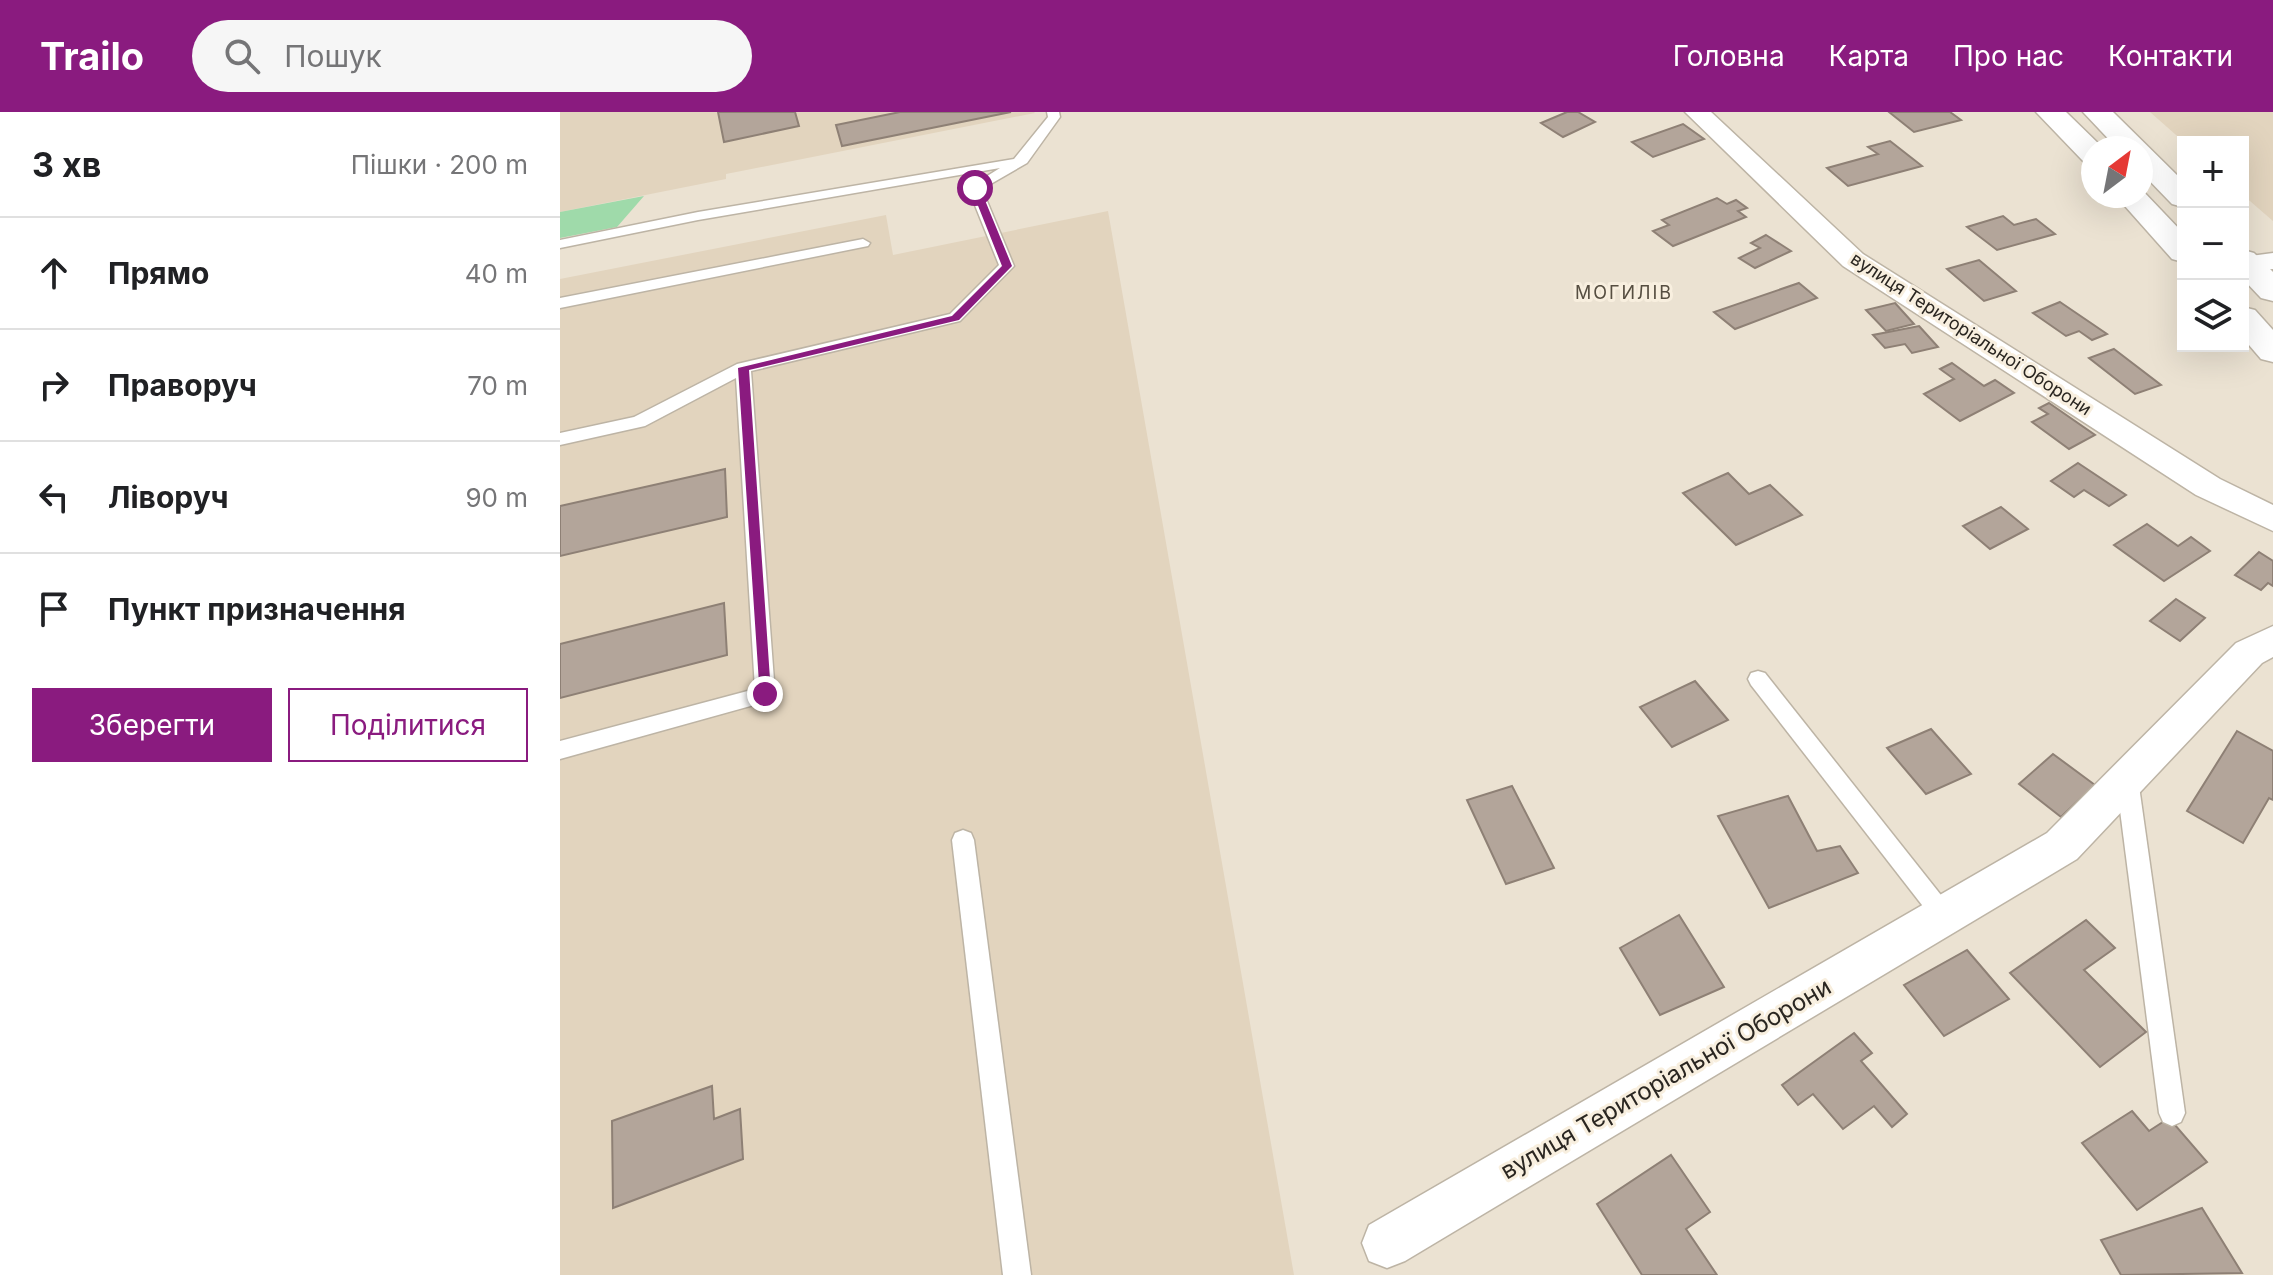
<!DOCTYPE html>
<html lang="uk">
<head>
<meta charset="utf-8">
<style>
	:root { --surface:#fff; --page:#f6f6f6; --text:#202124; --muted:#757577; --line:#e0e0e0; --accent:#8a1b7f }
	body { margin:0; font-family:Inter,sans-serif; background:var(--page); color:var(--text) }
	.controls { position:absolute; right:24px; top:24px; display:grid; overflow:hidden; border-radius:0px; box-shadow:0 8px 32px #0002 }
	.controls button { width:72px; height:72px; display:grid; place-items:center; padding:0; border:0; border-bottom:2px solid var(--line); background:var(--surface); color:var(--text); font:40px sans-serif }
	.compass { position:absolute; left:1521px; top:24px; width:72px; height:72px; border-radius:50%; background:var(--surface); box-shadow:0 8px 32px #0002; rotate:32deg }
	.stop { position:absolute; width:24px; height:24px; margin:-18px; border:6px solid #8a1b7f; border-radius:50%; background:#fff }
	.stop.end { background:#8a1b7f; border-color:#fff; box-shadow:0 2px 8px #0008 }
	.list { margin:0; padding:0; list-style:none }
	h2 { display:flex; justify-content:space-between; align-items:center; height:104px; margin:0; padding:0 32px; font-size:34px }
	h2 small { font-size:26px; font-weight:400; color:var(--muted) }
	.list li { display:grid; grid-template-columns:52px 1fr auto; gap:24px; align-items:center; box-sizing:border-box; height:112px; padding:0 32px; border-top:2px solid var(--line) }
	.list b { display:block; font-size:30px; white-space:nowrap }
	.list em { font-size:26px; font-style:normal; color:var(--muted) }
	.actions { display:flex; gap:16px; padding:24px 32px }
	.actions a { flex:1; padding:18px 0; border:2px solid var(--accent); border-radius:0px; text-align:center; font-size:28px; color:var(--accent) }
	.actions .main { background:var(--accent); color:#fff }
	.icon { flex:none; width:44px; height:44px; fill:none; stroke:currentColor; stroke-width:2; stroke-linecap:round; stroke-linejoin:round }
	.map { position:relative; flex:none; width:1713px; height:1163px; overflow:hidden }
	header { display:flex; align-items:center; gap:48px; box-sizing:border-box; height:112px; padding:0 40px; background:var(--accent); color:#fff }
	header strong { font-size:38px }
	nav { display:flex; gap:44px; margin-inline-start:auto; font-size:28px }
	.search { width:560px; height:72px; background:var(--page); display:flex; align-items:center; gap:20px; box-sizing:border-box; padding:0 28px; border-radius:44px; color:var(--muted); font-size:30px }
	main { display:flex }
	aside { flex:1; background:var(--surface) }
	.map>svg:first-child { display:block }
	.built { fill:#e2d4be }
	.green { fill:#9fdaaa }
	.building { fill:#b3a59a; stroke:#8e8075; stroke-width:2 }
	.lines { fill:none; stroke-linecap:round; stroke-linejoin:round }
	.service-casing { stroke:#bdb4a5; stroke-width:3 }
	.minor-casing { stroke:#bdb4a5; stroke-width:3 }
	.trunk-casing { stroke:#bdb4a5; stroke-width:3 }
	.service { fill:#fff; fill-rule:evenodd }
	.minor { fill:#fff; fill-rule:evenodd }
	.trunk { fill:#fff; fill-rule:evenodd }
	.route { fill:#8a1b7f }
	.labels { text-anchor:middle; stroke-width:6; stroke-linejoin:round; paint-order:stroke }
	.far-neighbourhood-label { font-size:18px; letter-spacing:2px; fill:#564e41; stroke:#f8efdf }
	.far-street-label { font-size:18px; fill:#2a2621; stroke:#f8efdf }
	.near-street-label { font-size:24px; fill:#2a2621; stroke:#f8efdf }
</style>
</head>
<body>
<header>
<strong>Trailo</strong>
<div class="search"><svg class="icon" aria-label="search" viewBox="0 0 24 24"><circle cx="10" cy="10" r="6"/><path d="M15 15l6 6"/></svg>Пошук</div>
<nav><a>Головна</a><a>Карта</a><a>Про нас</a><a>Контакти</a></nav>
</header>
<main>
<aside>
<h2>3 хв<small>Пішки · 200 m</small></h2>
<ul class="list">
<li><svg class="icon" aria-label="ahead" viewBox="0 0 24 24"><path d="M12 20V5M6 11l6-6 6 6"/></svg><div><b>Прямо</b></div><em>40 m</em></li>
<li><svg class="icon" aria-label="right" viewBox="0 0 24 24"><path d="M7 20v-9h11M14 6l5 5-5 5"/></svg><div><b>Праворуч</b></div><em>70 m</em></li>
<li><svg class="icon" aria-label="left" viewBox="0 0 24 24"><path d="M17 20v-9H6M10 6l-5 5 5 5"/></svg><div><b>Ліворуч</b></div><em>90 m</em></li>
<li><svg class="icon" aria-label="arrive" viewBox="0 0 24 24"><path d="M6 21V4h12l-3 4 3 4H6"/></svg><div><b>Пункт призначення</b></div></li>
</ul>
<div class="actions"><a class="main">Зберегти</a><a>Поділитися</a></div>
</aside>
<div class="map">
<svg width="1713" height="1163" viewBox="0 0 1713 1163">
	<rect width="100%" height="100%" fill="#ebe2d2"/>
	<!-- built -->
	<g class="built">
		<polygon points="0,0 474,0 475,1 166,62 166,67 0,100"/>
		<polygon points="1590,0 1713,0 1713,109 1683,83 1683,30 1624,30"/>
		<polygon points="548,99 734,1163 0,1163 0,167 326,103 333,143"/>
	</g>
	<!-- green -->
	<polygon class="green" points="84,84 57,115 0,126 0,100"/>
	<!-- building -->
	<g class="building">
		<polygon points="158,0 235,0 239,14 164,30"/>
		<polygon points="340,0 451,0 282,34 276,13"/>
		<polygon points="1007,0 1018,0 1035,10 1003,25 981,11"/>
		<polygon points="1329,0 1390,0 1401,8 1354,20"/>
		<polygon points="1123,12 1144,27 1093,45 1072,30"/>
		<polygon points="1330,29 1362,54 1288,74 1267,56 1318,42 1308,35"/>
		<polygon points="1157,86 1167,92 1176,88 1187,96 1178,99 1186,105 1113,134 1093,119 1109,113 1102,108"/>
		<polygon points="1443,104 1454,113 1476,107 1495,122 1437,138 1407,115"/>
		<polygon points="1206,123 1231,139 1195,156 1179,146 1200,136 1191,131"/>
		<polygon points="1419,148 1456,179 1424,189 1387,157"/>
		<polygon points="1239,171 1257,186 1175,217 1154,200"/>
		<polygon points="1500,190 1547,222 1532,228 1519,219 1506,224 1473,201"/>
		<polygon points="1335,191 1354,212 1326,219 1306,198"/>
		<polygon points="1359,214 1378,235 1352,241 1345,232 1325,236 1313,223"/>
		<polygon points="1554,237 1601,273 1575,282 1529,246"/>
		<polygon points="1392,251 1424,274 1435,268 1454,281 1400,309 1364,282 1394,267 1380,257"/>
		<polygon points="1489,291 1535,323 1509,337 1472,310 1488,302 1479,296"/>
		<polygon points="1518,351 1566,383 1549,394 1524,378 1514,385 1491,369"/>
		<polygon points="165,357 167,405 0,444 0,394"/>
		<polygon points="1168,361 1189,382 1210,373 1242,403 1176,433 1123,381"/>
		<polygon points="1441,395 1468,417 1430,437 1403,414"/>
		<polygon points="1587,412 1618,434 1631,425 1650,439 1604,469 1554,433"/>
		<polygon points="1699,440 1713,449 1713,474 1708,471 1701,478 1675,463"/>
		<polygon points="1616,487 1645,506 1620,529 1590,509"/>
		<polygon points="164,491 167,543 0,586 0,532"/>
		<polygon points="1135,569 1168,608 1112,635 1080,595"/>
		<polygon points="1371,617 1411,662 1366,682 1327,636"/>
		<polygon points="1677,619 1713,639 1713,688 1709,686 1683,731 1627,699"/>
		<polygon points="1493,642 1535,673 1501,705 1459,672"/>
		<polygon points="952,674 994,756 946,772 907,688"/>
		<polygon points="1228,684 1257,739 1280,734 1298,761 1209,796 1158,704"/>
		<polygon points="1119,803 1164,875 1100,903 1060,836"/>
		<polygon points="1526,808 1555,836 1524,858 1586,920 1540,955 1450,861"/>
		<polygon points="1407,838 1449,887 1384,924 1344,873"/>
		<polygon points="1294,921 1312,941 1301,949 1347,1002 1332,1015 1314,994 1283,1017 1253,982 1238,993 1222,973"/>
		<polygon points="152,974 154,1007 180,997 183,1047 53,1096 52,1009"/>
		<polygon points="1572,999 1589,1019 1609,1006 1647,1050 1577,1098 1522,1031"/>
		<polygon points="1111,1043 1150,1100 1126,1117 1157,1163 1082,1163 1037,1092"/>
		<polygon points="1642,1096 1682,1161 1561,1163 1541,1128"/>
	</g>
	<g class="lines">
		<defs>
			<g id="service">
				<polygon points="487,0 499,0 500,5 467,51 422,77 454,154 400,209 191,259 215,582 212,588 0,647 0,629 195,577 176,266 85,314 0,333 0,321 74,305 177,252 390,202 439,153 408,76 440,56 138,108 0,136 0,128 138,100 454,47 488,5"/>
				<polygon points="303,127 310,131 308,134 0,196 0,186"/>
				<polygon points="1198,559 1205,561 1392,797 1395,804 1392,811 1384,814 1376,811 1191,573 1188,567 1191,561"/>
				<polygon points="1567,658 1574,661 1578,667 1625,1001 1621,1010 1612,1014 1603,1010 1599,1001 1556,667 1560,661"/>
				<polygon points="403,718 411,721 414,728 471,1163 443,1163 392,728 395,721"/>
			</g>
			<g id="minor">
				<polygon points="1125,0 1151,0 1303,142 1660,367 1713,393 1713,419 1636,383 1283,154"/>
				<polygon points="1713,141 1713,157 1683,159 1683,145"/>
				<polygon points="1713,514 1713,545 1702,551 1517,747 845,1149 827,1156 809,1149 802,1131 809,1113 1487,721 1676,531"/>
			</g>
			<g id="trunk">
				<polygon points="1476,0 1506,0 1543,36 1533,36 1533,52 1523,49"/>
				<polygon points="1523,0 1553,0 1623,69 1623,95 1612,92 1581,60 1581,36 1557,36"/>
				<polygon points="1582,78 1623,121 1623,150 1612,147 1556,84 1581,84"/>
				<polygon points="1683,138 1694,141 1713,160 1713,189 1701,186 1683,167"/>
				<polygon points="1683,195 1695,198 1713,218 1713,250 1701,247 1683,226"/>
			</g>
		</defs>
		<!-- service casing -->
		<use href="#service" class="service-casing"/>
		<!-- minor casing -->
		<use href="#minor" class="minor-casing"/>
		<!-- trunk casing -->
		<use href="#trunk" class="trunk-casing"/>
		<!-- service -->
		<use href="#service" class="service"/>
		<!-- minor -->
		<use href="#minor" class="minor"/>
		<!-- trunk -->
		<use href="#trunk" class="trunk"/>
	</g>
	<!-- route -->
	<polygon class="route" points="415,73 420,76 452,154 399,208 189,258 211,582 205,587 200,586 178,256 392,204 442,154 411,76"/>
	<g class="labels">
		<!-- far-neighbourhood labels -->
		<g class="far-neighbourhood-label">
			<text x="1064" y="187">МОГИЛІВ</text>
		</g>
		<!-- far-street labels -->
		<g class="far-street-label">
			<text transform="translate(1411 222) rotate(33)" y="6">вулиця Територіальної Оборони</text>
		</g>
		<!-- near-street labels -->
		<g class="near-street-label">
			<text transform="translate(1106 967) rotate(-30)" y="8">вулиця Територіальної Оборони</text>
		</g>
	</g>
</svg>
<div class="controls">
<button>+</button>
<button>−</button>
<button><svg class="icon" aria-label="layers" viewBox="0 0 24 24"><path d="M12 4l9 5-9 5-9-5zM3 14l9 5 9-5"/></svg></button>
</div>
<svg class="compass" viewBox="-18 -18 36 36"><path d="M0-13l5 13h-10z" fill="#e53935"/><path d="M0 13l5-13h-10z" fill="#757577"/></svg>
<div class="stop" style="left:415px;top:76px"></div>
<div class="stop end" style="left:205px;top:582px"></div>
</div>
</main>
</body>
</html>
